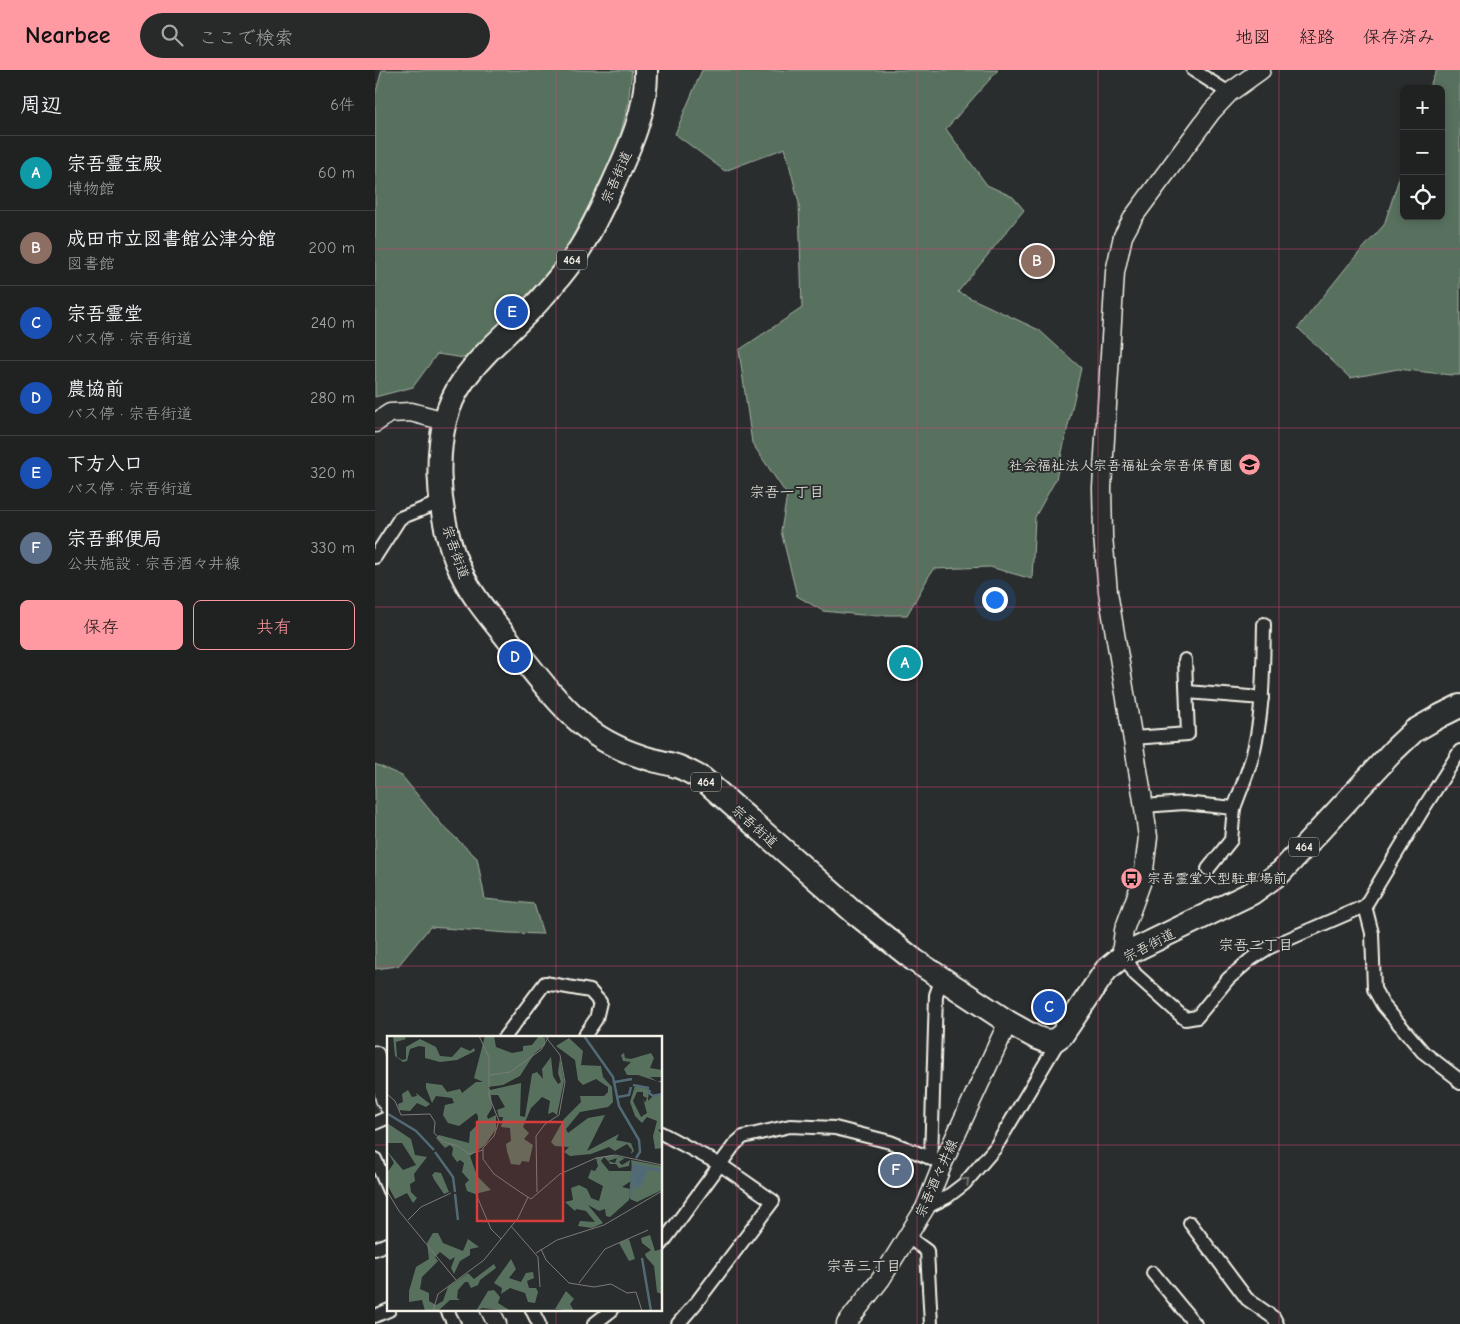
<!DOCTYPE html>
<html lang="ja">
<head>
<meta charset="utf-8">
<style>
	:root { --surface:#202222; --page:#282a2a; --text:#f1f3f6; --muted:#a2a4a5; --line:#3d3f40; --accent:#ff9aa2 }
	body { margin:0; font-family:"Comic Neue","Klee One",sans-serif; background:var(--page); color:var(--text) }
	.controls { position:absolute; right:15px; top:15px; display:grid; overflow:hidden; border-radius:8px; box-shadow:0 2px 8px #0003 }
	.controls button { width:45px; height:45px; display:grid; place-items:center; padding:0; border:0; border-bottom:1px solid var(--line); background:var(--surface); color:var(--text); font:25px sans-serif }
	.you { position:absolute; left:619px; top:529px; width:18px; height:18px; margin:-12px; border:4px solid #fff; border-radius:50%; background:#1a73e8; box-shadow:0 0 0 8px #1a73e833 }
	.badge { display:grid; place-items:center; width:32px; height:32px; border-radius:50%; background:var(--accent); color:#fff; font-size:16px; font-weight:700 }
	.pin { position:absolute; translate:-50% -50%; border:2px solid #fff; box-shadow:0 1px 5px #0006 }
	.list { margin:0; padding:0; list-style:none }
	h2 { display:flex; justify-content:space-between; align-items:center; height:65px; margin:0; padding:0 20px; font-size:21px }
	h2 small { font-size:16px; font-weight:400; color:var(--muted) }
	.list li { display:grid; grid-template-columns:32px 1fr auto; gap:15px; align-items:center; box-sizing:border-box; height:75px; padding:0 20px; border-top:1px solid var(--line) }
	.list b { display:block; font-size:19px; white-space:nowrap }
	.list p { margin:0; font-size:16px; white-space:nowrap; color:var(--muted) }
	.list em { font-size:16px; font-style:normal; color:var(--muted) }
	.actions { display:flex; gap:10px; padding:15px 20px }
	.actions a { flex:1; padding:11px 0; border:1px solid var(--accent); border-radius:8px; text-align:center; font-size:18px; color:var(--accent) }
	.actions .main { background:var(--accent); color:#111 }
	.icon { flex:none; width:28px; height:28px; fill:none; stroke:currentColor; stroke-width:2; stroke-linecap:round; stroke-linejoin:round }
	.map { position:relative; flex:none; width:1085px; height:1254px; overflow:hidden }
	header { display:flex; align-items:center; gap:30px; box-sizing:border-box; height:70px; padding:0 25px; background:var(--accent); color:#111 }
	header strong { font-size:24px }
	nav { display:flex; gap:28px; margin-inline-start:auto; font-size:18px }
	.search { width:350px; height:45px; background:var(--page); display:flex; align-items:center; gap:12px; box-sizing:border-box; padding:0 18px; border-radius:28px; color:var(--muted); font-size:19px }
	main { display:flex }
	aside { flex:1; background:var(--surface) }
	.map>svg:first-child { display:block }
	.green { fill:#58715f; stroke:#a6b1a4 }
	.lines { fill:none; stroke-linecap:round; stroke-linejoin:round }
	.street-casing { stroke:#f4f1e8; stroke-width:16 }
	.secondary-casing { stroke:#f4f1e8; stroke-width:21 }
	.highway-casing { stroke:#f4f1e8; stroke-width:26 }
	.street { stroke:#2a2d2e; stroke-width:12 }
	.secondary { stroke:#2a2d2e; stroke-width:18 }
	.highway { stroke:#2a2d2e; stroke-width:22 }
	.oneway { stroke:#71726f }
	.grid { fill:none; stroke:#cc4377; stroke-width:1; stroke-opacity:0.55 }
	.labels { text-anchor:middle; stroke-width:4; stroke-linejoin:round; paint-order:stroke }
	.shield { fill:#2a2d2e; stroke:#b7b6b0; stroke-width:1 }
	.shield-label { font-size:12px; font-weight:bold; fill:#f4f1e8 }
	.street-label { font-size:14px; fill:#f4f1e8; stroke:#2a2d2e }
	.poi-label { font-size:14px; fill:#f4f1e8; stroke:#2a2d2e; text-anchor:end }
	.neighbourhood-label { font-size:15px; fill:#f4f1e8; stroke:#2a2d2e }
	.inset-river { fill:none; stroke:#526a76; stroke-width:2.5 }
	.inset-road { fill:none; stroke:#7b7b78; stroke-width:1 }
	.view { fill:#d93c3b; fill-opacity:0.15; stroke:#d93c3b; stroke-width:2.5 }
	.inset-edge { fill:none; stroke:#f4f1e8; stroke-width:2.5 }
</style>
</head>
<body>
<header>
<strong>Nearbee</strong>
<div class="search"><svg class="icon" aria-label="search" viewBox="0 0 24 24"><circle cx="10" cy="10" r="6"/><path d="M15 15l6 6"/></svg>ここで検索</div>
<nav><a>地図</a><a>経路</a><a>保存済み</a></nav>
</header>
<main>
<aside>
<h2>周辺<small>6件</small></h2>
<ul class="list">
<li><span class="badge" style="background:#0f9aa8">A</span><div><b>宗吾霊宝殿</b><p>博物館</p></div><em>60 m</em></li>
<li><span class="badge" style="background:#8d6e63">B</span><div><b>成田市立図書館公津分館</b><p>図書館</p></div><em>200 m</em></li>
<li><span class="badge" style="background:#1a4fb4">C</span><div><b>宗吾霊堂</b><p>バス停 · 宗吾街道</p></div><em>240 m</em></li>
<li><span class="badge" style="background:#1a4fb4">D</span><div><b>農協前</b><p>バス停 · 宗吾街道</p></div><em>280 m</em></li>
<li><span class="badge" style="background:#1a4fb4">E</span><div><b>下方入口</b><p>バス停 · 宗吾街道</p></div><em>320 m</em></li>
<li><span class="badge" style="background:#5c6f8a">F</span><div><b>宗吾郵便局</b><p>公共施設 · 宗吾酒々井線</p></div><em>330 m</em></li>
</ul>
<div class="actions"><a class="main">保存</a><a>共有</a></div>
</aside>
<div class="map">
<svg width="1085" height="1254" viewBox="0 0 1085 1254">
	<rect width="100%" height="100%" fill="#2a2d2e"/>
	<filter id="ink" filterUnits="userSpaceOnUse"><feTurbulence type="fractalNoise" baseFrequency=".02" numOctaves="2"/><feDisplacementMap in="SourceGraphic" scale="10" xChannelSelector="R" yChannelSelector="G"/><feConvolveMatrix kernelMatrix="1 2 1 2 8 2 1 2 1" color-interpolation-filters="sRGB"/></filter>
	<g filter="url(#ink)">
		<!-- green -->
		<g class="green">
			<polygon points="7,0 257,0 253,35 239,89 180,199 96,289 62,284 38,317 0,327 0,25"/>
			<polygon points="327,0 623,0 571,59 612,115 638,127 649,140 583,222 664,260 706,298 681,409 660,447 657,509 615,497 558,499 532,545 487,545 448,541 422,526 406,461 412,425 377,373 364,280 427,238 424,133 410,78 350,101 300,64"/>
			<polygon points="1062,0 1085,0 1085,305 1076,305 1023,299 975,308 923,258 974,194 1009,155 1029,93 1029,146 1066,146 1066,19 1053,19"/>
			<polygon points="0,694 27,706 67,755 102,788 110,829 159,834 168,864 133,863 55,857 23,896 0,899"/>
		</g>
		<g class="lines">
			<defs>
				<g id="street">
					<polyline points="818,0 854,23"/>
					<polyline points="0,487 25,448 66,432"/>
					<polyline points="812,622 887,628"/>
					<polyline points="758,668 813,664 810,590"/>
					<path d="M 769,736 L 809,733 L 859,738 C 865,722 871,707 876,691 C 889,646 888,599 889,554"/>
					<polyline points="833,799 856,770 859,738"/>
					<polyline points="990,836 997,863 999,919 1008,935 1048,982 1082,1008 1085,1013"/>
					<polyline points="749,885 760,904 810,949 822,947 853,909 876,889 893,878 990,836 1050,736 1085,681"/>
					<polyline points="129,968 170,913 215,921 225,932 221,949 208,968"/>
					<polyline points="0,1053 14,1047"/>
					<polyline points="286,1063 346,1095 398,1131 321,1233 303,1254"/>
					<polyline points="0,1089 14,1121"/>
					<polyline points="556,1089 561,925 567,908"/>
					<polyline points="550,1138 572,1127 589,1114 620,1078 686,967"/>
					<polyline points="815,1153 872,1229 899,1248 902,1254"/>
					<polyline points="533,1167 552,1181 556,1254"/>
					<polyline points="286,1175 360,1074 368,1067 415,1056 460,1058 515,1072 568,1093"/>
					<polyline points="0,1179 14,1173"/>
					<polyline points="778,1203 820,1254"/>
					<polyline points="72,1240 79,1254"/>
					<polyline points="157,1240 164,1254"/>
					<polyline points="0,1246 14,1240"/>
					<polyline points="219,1254 237,1240"/>
				</g>
				<g id="secondary">
					<polyline points="0,353 15,343 36,342 70,351"/>
					<polyline points="749,885 747,876 749,860 768,808 773,767 767,724 733,522 728,466 727,418 740,202 748,166 759,146 837,41 854,23 886,0"/>
					<polyline points="0,985 10,1029 14,1036"/>
					<polyline points="115,1240 122,1254"/>
					<polyline points="471,1254 506,1209 550,1138 568,1093 633,952"/>
				</g>
				<path id="highway" d="M 271,0 C 272,41 254,79 237,116 C 227,137 217,160 204,180 C 193,199 177,216 162,233 C 138,259 108,282 88,311 C 53,360 61,450 86,502 C 98,528 117,549 135,572 C 158,601 181,632 209,656 C 229,673 253,683 278,690 C 286,692 296,694 304,697 C 312,700 320,705 328,709 L 480,843 L 539,890 L 633,952 L 660,967 L 670,971 L 680,970 L 687,965 L 731,900 L 749,885 L 877,823 L 906,802 L 1019,680 L 1039,661 L 1065,646 L 1085,636"/>
			</defs>
			<!-- street casing -->
			<use href="#street" class="street-casing"/>
			<!-- secondary casing -->
			<use href="#secondary" class="secondary-casing"/>
			<!-- highway casing -->
			<use href="#highway" class="highway-casing"/>
			<!-- street -->
			<use href="#street" class="street"/>
			<!-- secondary -->
			<use href="#secondary" class="secondary"/>
			<!-- highway -->
			<use href="#highway" class="highway"/>
		</g>
		<!-- one-way arrows -->
		<defs><path id="oneway-chevron" d="M-2-3.5L2.5 0L-2 3.5" fill="none" stroke-width="1.6" stroke-linecap="round" stroke-linejoin="round" transform="scale(1.25)"/></defs>
		<use class="oneway" href="#oneway-chevron" transform="translate(591 1111) rotate(-44)"/>
	</g>
	<!-- grid -->
	<path class="grid" d="M 181,0 L 181,968M 362,0 L 362,1254M 542,0 L 542,1254M 723,0 L 723,1254M 904,0 L 904,1254M 0,179 L 1085,179M 0,358 L 1085,358M 0,537 L 1085,537M 0,717 L 1085,717M 0,896 L 1085,896M 0,1075 L 14,1075M 286,1075 L 1085,1075M 181,1240 L 181,1254"/>
	<!-- icons -->
	<defs>
		<symbol id="school-disc" viewBox="-11 -11 22 22"><circle r="9.5" fill="#ff9aa2" stroke="#2a2d2e"/><path d="M0-5L7-2L0 1L-7-2ZM-4 1L0 2.5L4 1V4Q0 6-4 4Z" fill="#111"/></symbol>
		<symbol id="bus-disc" viewBox="-11 -11 22 22"><circle r="9.5" fill="#ff9aa2" stroke="#2a2d2e"/><path d="M-5-6H5V4H4V6H2V4H-2V6H-4V4H-5ZM-3.5-4V0h7V-4ZM-3.5 1.2v1.5H-2V1.2ZM2 1.2v1.5H3.5V1.2Z" fill="#111"/></symbol>
	</defs>
	<g fill-rule="evenodd">
		<use href="#school-disc" x="862" y="382" width="25" height="25"/>
		<use href="#bus-disc" x="744" y="796" width="25" height="25"/>
	</g>
	<g class="labels">
		<!-- shield labels -->
		<g class="shield">
			<rect x="182" y="180.5" width="30" height="19" rx="4"/>
			<rect x="316" y="702.5" width="30" height="19" rx="4"/>
			<rect x="914" y="767.5" width="30" height="19" rx="4"/>
		</g>
		<g class="shield-label">
			<text x="197" y="194">464</text>
			<text x="331" y="716">464</text>
			<text x="929" y="781">464</text>
		</g>
		<!-- street labels -->
		<g class="street-label">
			<text transform="translate(241 107) rotate(-66)" y="5">宗吾街道</text>
			<text transform="translate(81 482) rotate(71)" y="5">宗吾街道</text>
			<text transform="translate(380 756) rotate(42)" y="5">宗吾街道</text>
			<text transform="translate(774 875) rotate(-27)" y="5">宗吾街道</text>
			<text transform="translate(561 1108) rotate(-66)" y="5">宗吾酒々井線</text>
		</g>
		<!-- poi labels -->
		<g class="poi-label">
			<text x="858" y="400">社会福祉法人宗吾福祉会宗吾保育園</text>
			<text x="772" y="813" text-anchor="start">宗吾霊堂大型駐車場前</text>
		</g>
		<!-- neighbourhood labels -->
		<g class="neighbourhood-label">
			<text x="412" y="427">宗吾一丁目</text>
			<text x="881" y="880">宗吾二丁目</text>
			<text x="489" y="1201">宗吾三丁目</text>
		</g>
	</g>
	<!-- overview -->
	<g transform="translate(12 966)">
		<rect width="275" height="275" fill="#2a2d2e"/>
		<path d="M 6,0 L 17,0 L 19,3 L 9,6 L 10,21 L 15,24 L 19,23 L 19,11 L 33,3 L 49,11 L 53,20 L 65,21 L 74,11 L 83,15 L 87,12 L 88,15 L 70,24 L 53,26 L 38,22 L 38,11 L 32,10 L 23,13 L 20,25 L 16,26 L 8,20 ZM 98,0 L 107,0 L 109,11 L 125,17 L 136,15 L 136,10 L 145,9 L 152,0 L 158,2 L 158,9 L 147,18 L 133,40 L 116,49 L 101,51 L 103,54 L 134,47 L 133,80 L 138,81 L 145,38 L 150,36 L 156,43 L 155,33 L 164,21 L 166,40 L 171,48 L 174,46 L 171,37 L 173,22 L 177,45 L 170,79 L 166,76 L 161,78 L 163,65 L 155,61 L 144,72 L 136,91 L 142,97 L 137,103 L 146,109 L 142,126 L 135,125 L 133,129 L 124,128 L 120,115 L 119,108 L 124,105 L 123,92 L 114,91 L 116,81 L 112,81 L 110,74 L 118,71 L 111,59 L 104,59 L 105,72 L 100,80 L 101,83 L 109,79 L 109,93 L 98,109 L 83,120 L 90,140 L 104,154 L 88,158 L 80,155 L 78,148 L 82,144 L 75,136 L 77,127 L 73,124 L 70,126 L 65,119 L 66,112 L 63,109 L 58,112 L 49,102 L 52,99 L 82,107 L 83,96 L 91,88 L 91,80 L 89,77 L 72,90 L 61,87 L 56,79 L 58,69 L 67,67 L 65,62 L 49,60 L 45,67 L 39,52 L 39,47 L 55,49 L 60,56 L 73,53 L 75,57 L 89,46 L 96,46 L 87,42 ZM 182,2 L 196,15 L 194,29 L 214,30 L 216,41 L 225,51 L 226,66 L 221,71 L 193,76 L 179,93 L 181,97 L 201,82 L 218,79 L 200,115 L 232,98 L 229,104 L 244,107 L 247,115 L 244,118 L 245,114 L 240,108 L 228,115 L 222,111 L 204,118 L 183,120 L 177,116 L 182,111 L 168,110 L 164,106 L 177,83 L 194,66 L 193,60 L 217,60 L 221,56 L 221,51 L 209,43 L 196,49 L 191,44 L 188,24 L 169,10 ZM 237,17 L 238,22 L 244,23 L 264,17 L 267,22 L 263,32 L 275,34 L 275,41 L 263,41 L 271,46 L 274,44 L 275,47 L 251,39 L 240,39 L 237,33 L 244,26 L 236,25 L 234,19 ZM 248,50 L 262,53 L 261,65 L 268,58 L 275,58 L 275,93 L 271,94 L 275,98 L 275,112 L 268,113 L 266,100 L 270,85 L 260,81 L 255,87 L 248,80 L 243,66 ZM 250,56 L 256,56 L 256,60 L 260,62 L 258,67 L 256,63 L 260,77 L 254,81 L 246,65 ZM 21,54 L 25,61 L 30,60 L 29,57 L 43,68 L 39,71 L 30,67 L 23,75 L 12,74 L 11,68 L 16,66 L 15,58 ZM 0,87 L 24,103 L 28,119 L 40,121 L 27,138 L 28,145 L 23,148 L 24,156 L 30,162 L 26,167 L 20,157 L 8,163 L 0,148 L 0,137 L 7,127 L 0,115 L 16,134 L 29,129 L 15,107 L 0,107 ZM 225,119 L 238,122 L 232,126 L 235,129 L 243,124 L 242,130 L 232,132 L 229,128 L 223,128 L 221,125 L 228,127 L 230,122 L 221,125 L 217,121 L 214,125 L 222,135 L 244,135 L 244,145 L 235,151 L 243,153 L 242,164 L 223,181 L 219,180 L 218,173 L 212,175 L 201,169 L 216,187 L 205,192 L 191,190 L 193,185 L 208,186 L 199,175 L 189,173 L 188,175 L 178,166 L 186,164 L 184,152 L 192,149 L 200,153 L 204,162 L 212,165 L 216,150 L 201,142 L 204,134 L 208,135 L 211,130 L 209,122 ZM 244,124 L 275,130 L 275,154 L 250,166 L 243,163 L 246,137 ZM 48,136 L 54,137 L 62,156 L 57,158 L 48,145 L 45,139 ZM 46,197 L 51,197 L 56,207 L 76,215 L 81,203 L 92,211 L 83,213 L 83,219 L 73,225 L 67,238 L 64,232 L 68,221 L 63,224 L 53,216 L 48,221 L 51,225 L 35,241 L 33,253 L 42,257 L 42,265 L 49,269 L 56,265 L 61,251 L 81,237 L 87,243 L 107,228 L 109,232 L 93,244 L 91,249 L 84,252 L 81,246 L 78,246 L 71,254 L 70,262 L 73,264 L 63,264 L 51,275 L 38,275 L 35,264 L 22,266 L 22,255 L 29,231 L 42,223 L 40,207 ZM 263,199 L 268,215 L 274,213 L 275,216 L 274,258 L 270,256 L 267,230 L 259,221 L 258,218 L 264,214 L 255,207 L 254,202 ZM 242,203 L 248,223 L 242,225 L 232,207 ZM 124,223 L 129,233 L 122,242 L 134,246 L 139,237 L 146,236 L 147,242 L 140,245 L 142,252 L 149,252 L 151,256 L 148,267 L 141,266 L 138,257 L 123,252 L 114,258 L 115,252 L 107,247 ZM 107,254 L 113,261 L 111,267 L 124,275 L 95,272 L 89,275 L 101,255 ZM 179,255 L 187,263 L 183,268 L 187,275 L 168,273 Z" fill="#58715f" fill-rule="evenodd"/>
		<path d="M 247,128 L 275,133 L 275,136 L 261,134 L 254,151 L 247,152 Z" fill="#526a76"/>
		<path class="inset-river" d="M 197,0 L 226,41 L 232,70 L 252,104 L 253,116 L 249,122M 228,46 L 245,43M 246,49 L 262,52M 263,54 L 262,57 L 266,60 L 275,58M 231,61 L 242,59 L 244,51M 1,78 L 29,95 L 47,114M 48,116 L 66,141 L 68,156M 68,158 L 71,184M 243,162 L 246,128M 255,222 L 264,275"/>
		<path class="inset-road" d="M 92,0 L 102,21 L 102,60 L 112,85 L 107,100 L 96,112 L 96,123 L 107,138 L 133,156 L 144,163 L 173,138 L 209,122 L 228,119 L 275,129M 245,0 L 265,0M 103,39 L 123,36 L 154,14 L 162,0M 0,58 L 8,65 L 14,79 L 43,78 L 48,86 L 47,97 L 57,106 L 71,110 L 82,118 L 96,114M 0,155 L 12,175 L 69,244M 150,156 L 149,100 L 158,88 L 172,79 L 178,46 L 173,19 L 158,0M 89,158 L 104,193 L 114,203M 21,184 L 34,171 L 64,157M 124,190 L 151,221 L 153,251M 154,213 L 159,224 L 182,247 L 207,251 L 224,248 L 240,257 L 249,256 L 255,275M 149,217 L 170,204 L 217,189 L 275,155M 192,247 L 218,213 L 261,194M 46,275 L 51,258 L 97,224 L 131,182 L 141,161"/>
		<path class="view" d="M 90,86 L 176,86 L 176,185 L 90,185 Z"/>
		<rect width="275" height="275" class="inset-edge"/>
	</g>
</svg>
<div class="controls">
<button>+</button>
<button>−</button>
<button><svg class="icon" aria-label="locate" viewBox="0 0 24 24"><circle cx="12" cy="12" r="6"/><path d="M12 2v4M12 18v4M2 12h4M18 12h4"/></svg></button>
</div>
<div class="you"></div>
<div class="pin badge" style="left:530px;top:593px;background:#0f9aa8">A</div>
<div class="pin badge" style="left:662px;top:191px;background:#8d6e63">B</div>
<div class="pin badge" style="left:674px;top:937px;background:#1a4fb4">C</div>
<div class="pin badge" style="left:140px;top:587px;background:#1a4fb4">D</div>
<div class="pin badge" style="left:137px;top:242px;background:#1a4fb4">E</div>
<div class="pin badge" style="left:521px;top:1100px;background:#5c6f8a">F</div>
</div>
</main>
</body>
</html>
